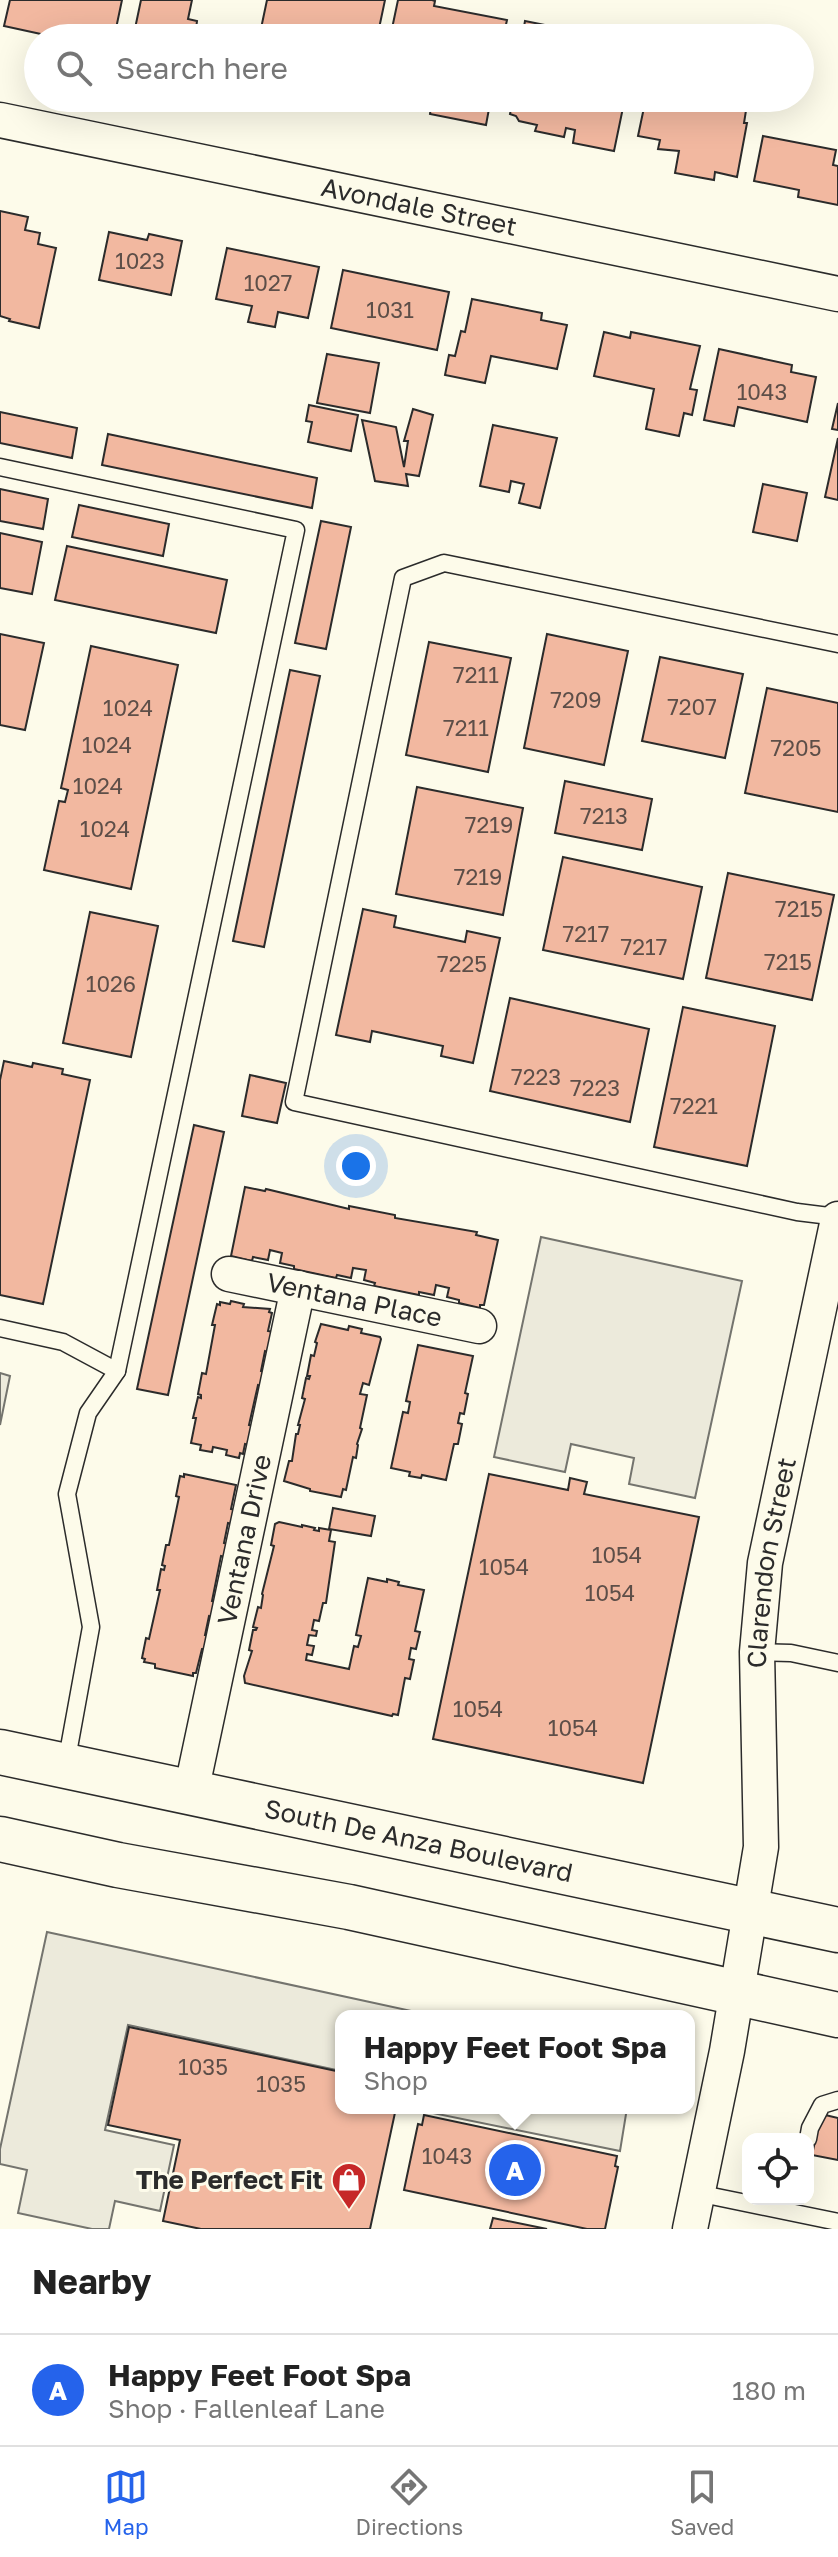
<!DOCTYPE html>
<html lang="en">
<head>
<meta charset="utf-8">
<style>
	:root { --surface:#fff; --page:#f2f2f2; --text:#222; --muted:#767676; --line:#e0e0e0; --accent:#2563eb }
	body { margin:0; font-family:"Golos Text",sans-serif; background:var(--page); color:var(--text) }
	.controls { position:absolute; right:24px; bottom:24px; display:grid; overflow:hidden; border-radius:16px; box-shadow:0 8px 32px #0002 }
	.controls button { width:72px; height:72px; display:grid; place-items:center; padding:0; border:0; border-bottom:2px solid var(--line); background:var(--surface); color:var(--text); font:40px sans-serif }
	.you { position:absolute; left:356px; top:1166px; width:28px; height:28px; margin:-20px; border:6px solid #fff; border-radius:50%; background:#1a73e8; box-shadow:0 0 0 12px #1a73e833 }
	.badge { display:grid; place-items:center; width:52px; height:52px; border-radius:50%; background:var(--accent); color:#fff; font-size:26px; font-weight:700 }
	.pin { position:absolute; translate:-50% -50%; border:4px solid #fff; box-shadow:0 2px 8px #0006 }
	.popup { position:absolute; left:335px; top:2010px; width:360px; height:104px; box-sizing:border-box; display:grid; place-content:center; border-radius:16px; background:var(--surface); filter:drop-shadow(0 2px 6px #0005); font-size:26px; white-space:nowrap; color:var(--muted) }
	.popup b { font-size:30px; color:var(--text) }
	.popup::after { content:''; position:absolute; left:50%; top:100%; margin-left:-16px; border:16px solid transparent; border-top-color:var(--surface) }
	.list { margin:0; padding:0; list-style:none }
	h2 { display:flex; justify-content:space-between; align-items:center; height:104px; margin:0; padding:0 32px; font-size:34px }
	h2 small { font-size:26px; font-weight:400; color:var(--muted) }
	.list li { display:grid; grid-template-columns:52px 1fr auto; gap:24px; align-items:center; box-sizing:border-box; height:112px; padding:0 32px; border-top:2px solid var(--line) }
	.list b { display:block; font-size:30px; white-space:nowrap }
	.list p { margin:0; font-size:26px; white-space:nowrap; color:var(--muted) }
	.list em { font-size:26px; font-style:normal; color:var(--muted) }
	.icon { flex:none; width:44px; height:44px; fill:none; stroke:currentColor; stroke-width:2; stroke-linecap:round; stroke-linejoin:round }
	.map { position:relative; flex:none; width:838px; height:2229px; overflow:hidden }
	.search { position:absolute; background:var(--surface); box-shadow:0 8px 32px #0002; left:24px; right:24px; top:24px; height:88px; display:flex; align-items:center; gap:20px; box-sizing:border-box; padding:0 28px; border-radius:44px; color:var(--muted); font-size:30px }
	.sheet { height:216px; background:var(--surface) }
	nav { display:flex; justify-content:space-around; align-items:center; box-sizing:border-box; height:112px; border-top:2px solid var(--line); background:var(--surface); font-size:22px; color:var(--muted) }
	nav a { display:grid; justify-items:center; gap:4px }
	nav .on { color:var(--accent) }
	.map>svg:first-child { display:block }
	.parking { fill:#eceadb; stroke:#74746e; stroke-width:2 }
	.building { fill:#f2b8a0; stroke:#2b2b2b; stroke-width:2 }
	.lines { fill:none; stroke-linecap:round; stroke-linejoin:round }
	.lane-casing { stroke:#2b2b2b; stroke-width:19 }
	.street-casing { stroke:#2b2b2b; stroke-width:37 }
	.primary-casing { stroke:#2b2b2b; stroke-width:47 }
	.lane { stroke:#fdfbea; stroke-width:16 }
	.street { stroke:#fdfbea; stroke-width:34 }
	.primary { stroke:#fdfbea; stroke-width:44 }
	.labels { text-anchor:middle; stroke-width:6; stroke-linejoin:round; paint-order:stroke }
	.number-label { font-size:22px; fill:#5d4e48 }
	.street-label { font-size:26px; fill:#2b2b2b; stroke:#fdfbea }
	.poi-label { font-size:26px; font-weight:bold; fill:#2b2b2b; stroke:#fdfbea; text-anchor:end }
</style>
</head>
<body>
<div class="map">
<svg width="838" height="2229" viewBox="0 0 838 2229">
	<rect width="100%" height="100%" fill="#fdfbea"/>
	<!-- parking -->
	<g class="parking">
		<polygon points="541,1237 742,1281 695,1498 629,1484 634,1458 571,1444 565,1472 494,1457"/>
		<polygon points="0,1373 10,1376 0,1425"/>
		<polygon points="47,1932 416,2012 416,2016 341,2016 341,2071 128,2025 105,2130 174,2145 160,2211 115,2201 109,2229 92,2229 18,2213 27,2170 0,2164 0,2149"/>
		<polygon points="424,2108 627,2108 620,2151 423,2111"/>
	</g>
	<!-- building -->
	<g class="building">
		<polygon points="10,0 122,0 114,38 49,38 50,36 4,26"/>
		<polygon points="141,0 192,0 188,19 197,21 196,29 230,38 133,38"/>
		<polygon points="267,0 385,0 377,38 259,38"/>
		<polygon points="398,0 432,0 435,1 434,6 507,20 503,38 390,38"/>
		<polygon points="525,21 560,28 559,38 522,38"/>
		<polygon points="426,98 491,98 486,125 430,114 432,99"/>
		<polygon points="513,98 625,98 614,151 573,143 575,130 566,128 564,137 535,131 537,125 519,121 516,116 510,114"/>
		<polygon points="646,98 748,98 744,123 747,123 737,177 715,172 714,180 675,173 679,151 658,149 660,140 638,136"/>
		<polygon points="763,136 836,150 833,165 838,166 838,205 798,197 799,190 754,181"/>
		<polygon points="0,211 28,217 25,230 40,233 38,244 56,248 39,328 9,321 10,319 0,316"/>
		<polygon points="109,232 147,240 149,234 182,241 171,295 99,280"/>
		<polygon points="227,248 319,267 308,318 278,312 275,327 248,322 252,306 216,299"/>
		<polygon points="343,270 449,292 437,350 331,328"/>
		<polygon points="472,299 542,313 541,320 567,325 557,369 491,356 485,383 445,375 449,355 455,356 461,331 465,332"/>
		<polygon points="604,332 630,338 631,332 700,346 690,389 697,390 692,415 684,413 679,436 646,429 654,389 594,376"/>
		<polygon points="719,349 792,365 791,372 816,377 807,422 738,407 734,426 704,420"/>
		<polygon points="327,354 379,363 370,413 317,403"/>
		<polygon points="838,403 838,430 832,429"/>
		<polygon points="309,405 358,415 351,451 308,442 312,422 306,421"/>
		<polygon points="413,409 433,415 419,476 406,474 408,486 375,481 362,420 396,427 404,467 408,441 404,441"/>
		<polygon points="0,412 77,428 72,458 0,443"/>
		<polygon points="493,425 557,438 540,508 519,503 524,484 511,481 509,492 480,486"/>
		<polygon points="108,434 317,478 312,508 102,465"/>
		<polygon points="838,438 838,500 825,497"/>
		<polygon points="763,484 807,493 797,541 753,532"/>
		<polygon points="0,489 48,499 43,529 0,521"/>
		<polygon points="79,505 169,524 163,556 72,537"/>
		<polygon points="321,521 351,527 326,649 295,643"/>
		<polygon points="0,533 42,542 32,594 0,588"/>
		<polygon points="67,546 227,580 216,633 55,600"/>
		<polygon points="0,634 44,643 25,730 0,725"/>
		<polygon points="547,634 628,651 604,765 524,748"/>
		<polygon points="429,642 511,658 488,772 406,755"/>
		<polygon points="91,646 178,665 131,889 44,870 59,801 65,802 68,790 61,788"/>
		<polygon points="660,657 743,674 725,758 642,741"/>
		<polygon points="290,670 320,676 264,947 233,941"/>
		<polygon points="767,688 838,703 838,812 745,793"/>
		<polygon points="565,781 652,799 642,850 555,833"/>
		<polygon points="417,787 523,808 503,915 396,894"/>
		<polygon points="563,857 702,887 683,979 543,950"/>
		<polygon points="728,873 834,895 812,1000 706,978"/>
		<polygon points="363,909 396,916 394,927 465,942 467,931 500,938 473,1063 441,1056 443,1046 372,1031 370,1042 336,1035"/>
		<polygon points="90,912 158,926 131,1057 63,1043"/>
		<polygon points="510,998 649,1029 630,1122 490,1091"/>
		<polygon points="683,1007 775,1026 747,1166 654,1147"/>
		<polygon points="4,1061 32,1067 33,1063 63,1069 62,1074 90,1080 43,1304 0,1295 0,1080"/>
		<polygon points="250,1075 286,1083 277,1123 242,1116"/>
		<polygon points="194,1125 224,1132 168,1395 137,1389"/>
		<polygon points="245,1187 265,1191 266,1189 349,1209 349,1206 395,1215 395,1218 477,1232 476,1235 498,1240 484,1305 480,1305 480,1308 459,1303 459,1300 447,1297 449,1288 436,1285 434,1295 419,1292 419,1295 374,1286 375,1283 364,1280 366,1270 353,1268 351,1278 337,1275 336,1278 294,1269 294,1266 280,1263 282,1253 270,1250 268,1260 253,1257 252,1261 231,1256"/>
		<polygon points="231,1301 244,1304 243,1307 270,1309 269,1312 272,1313 268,1331 273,1332 268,1352 265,1351 261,1371 264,1372 261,1386 258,1385 249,1425 253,1426 249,1445 245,1444 243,1454 240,1453 239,1458 226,1455 227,1450 213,1447 212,1452 200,1450 201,1445 191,1443 196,1418 193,1418 198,1397 201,1398 201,1395 198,1394 202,1373 206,1374 215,1325 212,1325 217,1304 220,1305 220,1302 230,1304"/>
		<polygon points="321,1324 348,1330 349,1326 362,1329 361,1333 380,1337 381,1339 369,1385 363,1383 360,1394 367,1395 360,1428 362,1429 357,1444 358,1445 356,1458 353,1457 346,1490 343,1489 341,1497 310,1491 310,1489 284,1481 289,1461 292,1461 296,1434 298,1434 300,1425 298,1425 305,1399 302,1398 306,1378 309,1379 310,1376 307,1376 311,1355 314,1356 317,1343 315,1342"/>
		<polygon points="418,1345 473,1356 465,1393 468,1394 464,1414 460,1413 458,1423 462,1424 458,1444 454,1444 446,1480 422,1475 421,1478 409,1476 410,1472 391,1468 403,1412 408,1413 410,1402 406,1401"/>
		<polygon points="184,1474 236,1485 231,1509 235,1510 232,1524 228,1523 224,1543 228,1544 225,1557 221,1556 212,1601 215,1602 212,1617 209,1616 205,1635 208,1635 205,1649 202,1649 196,1673 193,1673 193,1676 155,1668 155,1664 144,1662 145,1659 142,1658 146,1638 149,1639 160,1590 157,1590 161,1569 164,1570 165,1566 162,1565 166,1545 169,1545 179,1497 176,1496 180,1476 184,1477"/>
		<polygon points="489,1474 568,1490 570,1478 587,1482 584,1494 699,1517 643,1783 433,1739"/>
		<polygon points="333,1508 375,1516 371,1536 329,1529"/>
		<polygon points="279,1522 302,1527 302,1525 315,1528 314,1530 319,1531 319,1528 331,1530 329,1541 335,1542 326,1603 323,1603 319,1621 314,1620 312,1630 317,1631 316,1636 309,1635 307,1645 314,1646 312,1655 307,1654 306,1660 349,1669 354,1646 358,1647 361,1636 356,1635 368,1578 387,1582 387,1579 399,1582 398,1585 424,1590 415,1631 420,1632 416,1649 411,1648 409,1659 414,1660 410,1679 405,1678 398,1715 393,1714 392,1716 245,1683 244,1676 252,1651 249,1650 253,1630 256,1630 257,1628 253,1627 258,1607 261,1608 263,1595 262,1594 274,1546 271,1545 275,1524"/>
		<polygon points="129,2027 341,2072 341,2108 396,2108 370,2229 201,2229 163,2221 180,2140 108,2125"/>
		<polygon points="821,2114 838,2118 838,2160 812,2155"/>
		<polygon points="424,2115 617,2156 615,2166 618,2167 605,2229 587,2229 404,2190 418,2124 422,2125"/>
		<polygon points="493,2218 547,2229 490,2229"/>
	</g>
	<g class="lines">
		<defs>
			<g id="lane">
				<polyline points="0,467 296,530 117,1371 88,1413 67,1494 91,1627 66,1764"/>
				<polyline points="838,644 444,563 403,578 294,1102 797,1212 838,1217"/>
				<polyline points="0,1328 63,1342 117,1371"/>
				<polyline points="757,1652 791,1653 838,1663"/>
				<polyline points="808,2139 810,2128 822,2105 838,2100"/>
				<polyline points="697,2193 838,2222"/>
			</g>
			<g id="street">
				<path id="s1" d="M 0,120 L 838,294"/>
				<path id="s2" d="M 229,1274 L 479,1326"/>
				<path id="s3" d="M 191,1792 L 298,1288"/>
				<path id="s4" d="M 690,2229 L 727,2051 L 761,1847 L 757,1652 L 765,1563 L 838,1219"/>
			</g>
			<g id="primary">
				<path id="s5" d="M 0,1752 L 838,1930"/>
				<polyline points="0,1839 118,1865 349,1907 838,2015"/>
			</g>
		</defs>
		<!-- lane casing -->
		<use href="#lane" class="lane-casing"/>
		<!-- street casing -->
		<use href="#street" class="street-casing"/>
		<!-- primary casing -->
		<use href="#primary" class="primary-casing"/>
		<!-- lane -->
		<use href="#lane" class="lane"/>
		<!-- street -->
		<use href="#street" class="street"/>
		<!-- primary -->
		<use href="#primary" class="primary"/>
	</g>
	<!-- icons -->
	<defs>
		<symbol id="shop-pin" viewBox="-11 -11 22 30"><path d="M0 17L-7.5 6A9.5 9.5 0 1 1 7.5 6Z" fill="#c62828" stroke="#fdfbea"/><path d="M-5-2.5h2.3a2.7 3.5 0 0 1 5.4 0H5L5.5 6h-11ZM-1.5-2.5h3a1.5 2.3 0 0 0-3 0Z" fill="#fff"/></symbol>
	</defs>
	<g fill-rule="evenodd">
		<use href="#shop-pin" x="329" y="2160" width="40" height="54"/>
	</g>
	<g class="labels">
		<!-- number labels -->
		<g class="number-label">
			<text x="140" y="269">1023</text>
			<text x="268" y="291">1027</text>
			<text x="390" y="318">1031</text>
			<text x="762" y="400">1043</text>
			<text x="476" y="683">7211</text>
			<text x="576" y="708">7209</text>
			<text x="692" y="715">7207</text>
			<text x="128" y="716">1024</text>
			<text x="466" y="736">7211</text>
			<text x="107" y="753">1024</text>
			<text x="796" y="756">7205</text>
			<text x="98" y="794">1024</text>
			<text x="604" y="824">7213</text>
			<text x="489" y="833">7219</text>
			<text x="105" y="837">1024</text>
			<text x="478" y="885">7219</text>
			<text x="799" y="917">7215</text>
			<text x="586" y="942">7217</text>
			<text x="644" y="955">7217</text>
			<text x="788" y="970">7215</text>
			<text x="462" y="972">7225</text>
			<text x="111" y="992">1026</text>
			<text x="536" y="1085">7223</text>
			<text x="595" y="1096">7223</text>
			<text x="694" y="1114">7221</text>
			<text x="617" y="1563">1054</text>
			<text x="504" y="1575">1054</text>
			<text x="610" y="1601">1054</text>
			<text x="478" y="1717">1054</text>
			<text x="573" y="1736">1054</text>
			<text x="203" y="2075">1035</text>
			<text x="281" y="2092">1035</text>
			<text x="447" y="2164">1043</text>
		</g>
		<!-- street labels -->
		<g class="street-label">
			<text dy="9" stroke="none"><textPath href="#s1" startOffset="428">Avondale Street</textPath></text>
			<text dy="9" stroke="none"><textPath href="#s2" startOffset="128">Ventana Place</textPath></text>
			<text dy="9" stroke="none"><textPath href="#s3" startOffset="258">Ventana Drive</textPath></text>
			<text dy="9" stroke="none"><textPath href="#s4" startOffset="674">Clarendon Street</textPath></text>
			<text dy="9" stroke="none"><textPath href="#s5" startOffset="428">South De Anza Boulevard</textPath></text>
		</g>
		<!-- poi labels -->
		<g class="poi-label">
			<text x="323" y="2189">The Perfect Fit</text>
		</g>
	</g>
</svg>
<div class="controls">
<button><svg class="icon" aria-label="locate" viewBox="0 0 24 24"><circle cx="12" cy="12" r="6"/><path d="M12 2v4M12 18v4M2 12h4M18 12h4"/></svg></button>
</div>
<div class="you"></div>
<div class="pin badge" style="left:515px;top:2170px">A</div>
<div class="popup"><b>Happy Feet Foot Spa</b>Shop</div>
<div class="search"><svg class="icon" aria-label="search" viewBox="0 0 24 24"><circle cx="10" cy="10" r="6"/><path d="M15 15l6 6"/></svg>Search here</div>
</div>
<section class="sheet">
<h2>Nearby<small></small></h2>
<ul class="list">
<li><span class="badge">A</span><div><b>Happy Feet Foot Spa</b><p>Shop · Fallenleaf Lane</p></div><em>180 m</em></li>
</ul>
</section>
<nav>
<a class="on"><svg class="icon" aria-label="map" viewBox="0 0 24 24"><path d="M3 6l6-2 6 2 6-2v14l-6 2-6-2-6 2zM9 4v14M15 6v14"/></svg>Map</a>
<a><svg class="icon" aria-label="directions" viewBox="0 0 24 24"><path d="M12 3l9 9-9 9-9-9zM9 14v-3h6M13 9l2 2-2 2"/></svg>Directions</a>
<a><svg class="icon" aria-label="saved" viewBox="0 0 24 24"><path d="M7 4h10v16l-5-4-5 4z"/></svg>Saved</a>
</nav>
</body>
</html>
